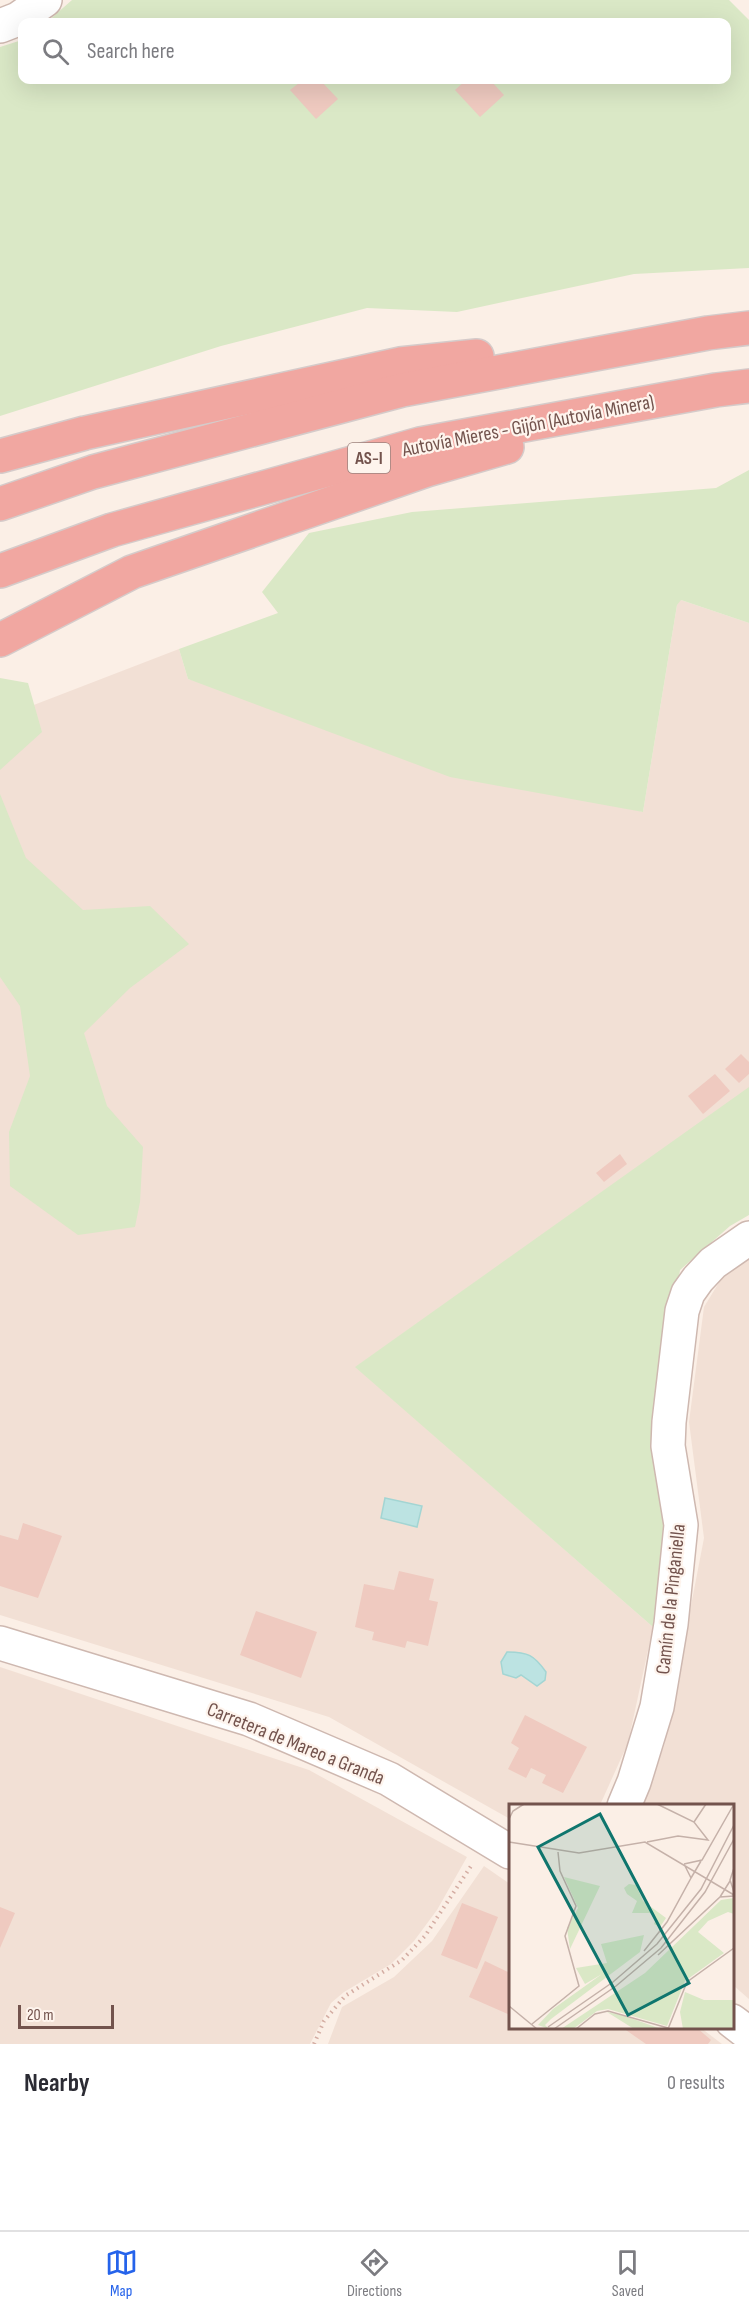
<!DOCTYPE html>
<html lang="en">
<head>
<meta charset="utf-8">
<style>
	:root { --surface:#fff; --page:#f7f7f7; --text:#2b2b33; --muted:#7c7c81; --line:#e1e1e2; --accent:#2563eb }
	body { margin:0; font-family:"Sofia Sans Condensed",sans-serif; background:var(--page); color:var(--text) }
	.scale { position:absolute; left:18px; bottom:15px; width:96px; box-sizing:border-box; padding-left:6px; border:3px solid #73534d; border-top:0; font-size:16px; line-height:21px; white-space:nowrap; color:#73534d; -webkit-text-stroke:4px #fef4ed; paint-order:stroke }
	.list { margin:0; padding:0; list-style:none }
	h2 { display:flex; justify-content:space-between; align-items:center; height:78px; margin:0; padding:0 24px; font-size:26px }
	h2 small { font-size:20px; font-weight:400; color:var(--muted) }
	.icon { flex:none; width:33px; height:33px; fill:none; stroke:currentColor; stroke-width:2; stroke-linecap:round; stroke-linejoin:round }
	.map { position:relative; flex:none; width:749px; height:2044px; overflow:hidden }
	.search { position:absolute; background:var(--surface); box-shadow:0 6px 24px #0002; left:18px; right:18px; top:18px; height:66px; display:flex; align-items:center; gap:15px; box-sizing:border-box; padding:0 21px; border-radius:12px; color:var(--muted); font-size:22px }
	.sheet { height:186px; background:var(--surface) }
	nav { display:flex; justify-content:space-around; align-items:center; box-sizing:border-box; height:84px; border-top:2px solid var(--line); background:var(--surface); font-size:16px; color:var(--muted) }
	nav a { display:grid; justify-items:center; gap:3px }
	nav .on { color:var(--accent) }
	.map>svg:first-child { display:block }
	.residential { fill:#f2e0d5 }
	.green { fill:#dae8c6 }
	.water { fill:#bce3e2; stroke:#a3d5d3; stroke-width:1.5 }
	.building { fill:#efcac0 }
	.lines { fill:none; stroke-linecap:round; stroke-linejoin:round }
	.minor-casing { stroke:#ceb8b0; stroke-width:36 }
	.highway-casing { stroke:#d5cbca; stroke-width:36 }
	.path { stroke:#d4ada3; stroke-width:4; stroke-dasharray:1.5 4.5; stroke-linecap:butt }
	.minor { stroke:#fff; stroke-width:33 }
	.highway { stroke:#f1a7a1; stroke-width:33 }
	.labels { text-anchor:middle; stroke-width:4.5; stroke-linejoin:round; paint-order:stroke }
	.shield { fill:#fef4ed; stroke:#9d837d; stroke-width:1.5 }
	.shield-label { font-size:18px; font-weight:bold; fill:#73534d }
	.street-label { font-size:20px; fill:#73534d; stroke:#fef4ed }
	.inset-road { fill:none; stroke:#c5b1a9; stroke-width:1.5 }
	.view { fill:#0f766e; fill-opacity:0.15; stroke:#0f766e; stroke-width:3 }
	.inset-edge { fill:none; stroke:#73534d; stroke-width:3 }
</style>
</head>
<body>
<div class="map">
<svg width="749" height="2044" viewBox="0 0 749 2044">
	<rect width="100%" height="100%" fill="#fbefe6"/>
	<!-- residential -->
	<g class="residential">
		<polygon points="678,599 749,623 749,1088 356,1367 653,1627 628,1743 600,1805 510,1806 510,1819 329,1717 0,1615 0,718 179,649 188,679 643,812"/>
		<polygon points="749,1253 749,1999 733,1985 732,1806 641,1806 664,1746 704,1538 689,1422 704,1307 731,1263"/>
		<polygon points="0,1667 309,1770 467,1857 437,1910 414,1941 391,1964 344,1992 331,2003 310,2044 0,2044"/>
		<polygon points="484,1866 510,1884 510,2028 701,2028 722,2044 328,2044 342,2007 394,1977 432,1941"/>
	</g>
	<!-- green -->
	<g class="green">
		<polygon points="72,0 729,0 749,20 749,268 634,274 457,312 367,308 221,346 0,416 0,47 22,40 22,80 726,80 726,22 47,22"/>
		<polygon points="749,470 749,623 681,600 677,605 643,812 450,777 188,679 179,649 278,613 262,592 309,533 412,512 716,488"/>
		<polygon points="0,678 28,683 42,732 0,770"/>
		<polygon points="0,794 26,858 83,910 150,906 189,944 130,988 84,1033 107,1106 143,1147 140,1202 135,1227 78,1235 10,1186 9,1132 30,1076 20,1006 0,977"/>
		<polygon points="749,1087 749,1215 730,1226 680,1270 661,1400 673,1523 667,1588 653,1627 355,1367"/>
	</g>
	<!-- water -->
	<g class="water">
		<polygon points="385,1498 422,1506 417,1527 381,1518"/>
		<path d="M 507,1652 C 528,1652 534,1655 546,1672 L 545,1680 L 537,1686 L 521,1675 L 516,1678 L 503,1674 L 501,1662 Z"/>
	</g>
	<!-- building -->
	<g class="building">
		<polygon points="303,80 320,80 338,99 316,119 290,90"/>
		<polygon points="466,80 490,80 504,95 480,117 455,90"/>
		<polygon points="741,1054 749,1062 749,1074 739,1083 725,1069"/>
		<polygon points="715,1074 730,1091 703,1114 688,1096"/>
		<polygon points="620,1154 627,1164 604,1182 596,1173"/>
		<polygon points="23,1523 62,1536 38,1598 0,1586 0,1535 18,1540"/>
		<polygon points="399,1571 434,1579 429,1600 438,1602 428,1646 407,1641 405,1648 372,1640 374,1632 355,1627 364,1584 394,1590"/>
		<polygon points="256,1611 317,1632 301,1678 240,1655"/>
		<polygon points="525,1715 587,1747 563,1793 542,1783 546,1775 531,1768 526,1778 508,1769 519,1748 511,1743"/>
		<polygon points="462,1903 498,1917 477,1969 441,1955"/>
		<polygon points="0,1907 15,1913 0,1948"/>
		<polygon points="485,1961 510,1973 510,2015 469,1997"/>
		<polygon points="623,2028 697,2028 711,2040 708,2044 646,2044"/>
	</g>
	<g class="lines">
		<defs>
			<g id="minor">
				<polyline points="0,26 18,19 45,0"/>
				<polyline points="0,1643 249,1719 389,1779 510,1852"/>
				<polyline points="624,1806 634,1782 657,1707 671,1624 681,1525 668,1446 669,1422 682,1311 688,1293 698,1279 713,1263 749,1238"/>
				<polyline points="732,2021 749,2034"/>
			</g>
			<g id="highway">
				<polyline points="0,456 85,433 400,364 477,356"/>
				<polyline points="0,504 93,472 402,390 708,333 749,328"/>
				<polyline points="0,571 112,530 420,444 716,390 749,386"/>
				<polyline points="0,640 132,572 427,470 507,447"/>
			</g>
		</defs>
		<!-- minor casing -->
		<use href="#minor" class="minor-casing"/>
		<!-- highway casing -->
		<use href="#highway" class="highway-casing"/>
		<!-- path -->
		<polyline class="path" points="314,2044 324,2021 345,1996 402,1960 425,1936 471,1866"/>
		<!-- minor -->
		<use href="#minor" class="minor"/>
		<!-- highway -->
		<use href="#highway" class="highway"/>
	</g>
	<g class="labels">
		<!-- shield labels -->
		<rect class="shield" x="348" y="443" width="42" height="30" rx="4.5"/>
		<g class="shield-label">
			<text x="369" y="464">AS-I</text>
		</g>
		<!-- street labels -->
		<g class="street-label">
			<text transform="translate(528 425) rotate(-11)" y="7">Autovía Mieres - Gijón (Autovía Minera)</text>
			<text transform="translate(670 1599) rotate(-84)" y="7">Camín de la Pinganiella</text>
			<text transform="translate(296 1743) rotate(22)" y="7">Carretera de Mareo a Granda</text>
		</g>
	</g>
	<!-- overview -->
	<g transform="translate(509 1804)">
		<rect width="225" height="225" fill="#fbefe6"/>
		<path d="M 55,73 L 91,82 L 61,145 L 58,124 L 69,104 ZM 120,80 L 127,81 L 134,97 L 157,114 L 151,123 L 145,120 L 147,114 L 141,109 L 123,109 L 128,97 L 118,90 L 115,84 ZM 225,94 L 225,110 L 219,108 L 199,117 L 189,128 L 215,149 L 176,177 L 158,222 L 99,205 L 88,207 L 64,225 L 52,225 L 136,169 L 212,96 ZM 135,131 L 131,148 L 42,215 L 36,221 L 40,225 L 29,221 L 44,205 L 93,170 L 76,180 L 67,164 L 98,159 L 92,140 ZM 176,188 L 195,196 L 225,196 L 225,225 L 174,225 L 171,208 ZM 98,208 L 116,212 L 152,225 L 125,225 Z" fill="#dae8c6"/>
		<path class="inset-road" d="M 0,15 L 4,7 L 15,0M 185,18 L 197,0M 0,38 L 70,49 L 136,38 L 225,91M 138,38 L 169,32 L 199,36 L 185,18 L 148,0M 175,60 L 193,56 L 225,0M 225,64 L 221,76 L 225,88M 182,74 L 192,57M 211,93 L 221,77M 135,147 L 158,118 L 182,74 L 175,60M 149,151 L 211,93 L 225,92M 0,202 L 28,225M 23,220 L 70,182 L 56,132 L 67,102 L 51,67 L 49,48M 39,223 L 104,178 L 148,140 L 192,85 L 225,21M 45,225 L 107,182 L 152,144 L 196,88 L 225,35M 67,225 L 86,210 L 99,207 L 159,224M 159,225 L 178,178 L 225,144"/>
		<path class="view" d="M 91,10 L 180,179 L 119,211 L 29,43 Z"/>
		<rect width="225" height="225" class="inset-edge"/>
	</g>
</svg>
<div class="scale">20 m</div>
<div class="search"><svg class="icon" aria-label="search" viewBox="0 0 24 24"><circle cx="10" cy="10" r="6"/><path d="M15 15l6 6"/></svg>Search here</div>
</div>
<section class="sheet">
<h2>Nearby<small>0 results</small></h2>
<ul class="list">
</ul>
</section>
<nav>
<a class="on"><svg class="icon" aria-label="map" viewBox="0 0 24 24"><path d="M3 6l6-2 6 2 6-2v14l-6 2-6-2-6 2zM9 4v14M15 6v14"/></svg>Map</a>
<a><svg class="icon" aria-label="directions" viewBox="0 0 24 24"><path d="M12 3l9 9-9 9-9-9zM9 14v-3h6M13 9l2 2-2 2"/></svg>Directions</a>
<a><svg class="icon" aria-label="saved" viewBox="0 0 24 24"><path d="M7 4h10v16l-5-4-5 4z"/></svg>Saved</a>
</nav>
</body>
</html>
